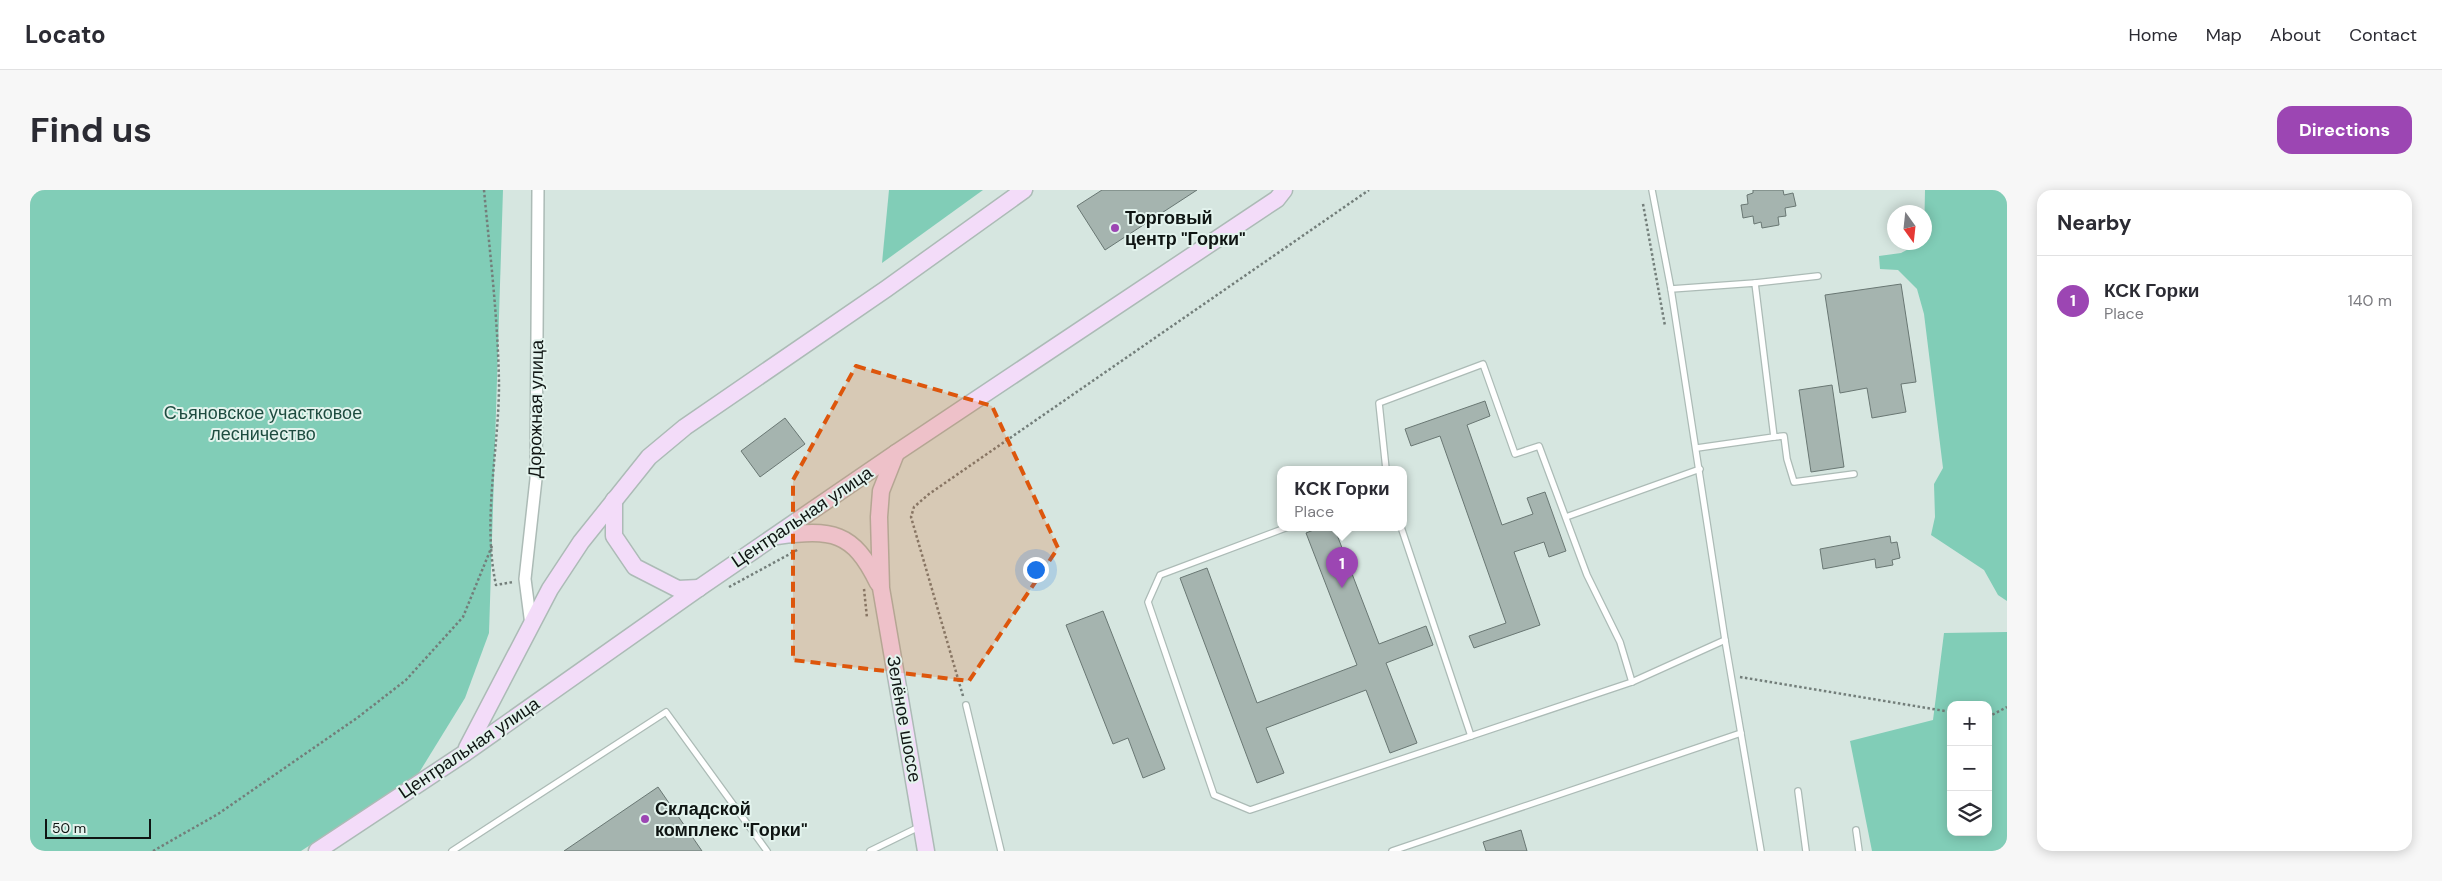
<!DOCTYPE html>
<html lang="en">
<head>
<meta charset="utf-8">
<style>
	:root { --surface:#fff; --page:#f7f7f7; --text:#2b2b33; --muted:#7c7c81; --line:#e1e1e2; --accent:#9c46b3 }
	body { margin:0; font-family:"DM Sans",sans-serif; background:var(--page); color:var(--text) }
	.controls { position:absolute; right:15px; bottom:15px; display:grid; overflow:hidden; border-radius:10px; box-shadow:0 2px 12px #0003 }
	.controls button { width:45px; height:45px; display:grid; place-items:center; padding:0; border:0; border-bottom:1px solid var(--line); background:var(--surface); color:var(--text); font:25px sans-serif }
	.compass { position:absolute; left:1857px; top:15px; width:45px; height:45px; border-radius:50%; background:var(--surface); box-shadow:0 2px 12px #0003; rotate:165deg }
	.scale { position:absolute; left:15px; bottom:12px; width:106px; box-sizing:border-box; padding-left:5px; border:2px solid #0f1513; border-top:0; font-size:14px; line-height:18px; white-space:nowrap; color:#0f1513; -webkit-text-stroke:4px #e3f3ed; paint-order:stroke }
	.you { position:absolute; left:1005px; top:379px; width:18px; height:18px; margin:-12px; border:4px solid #fff; border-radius:50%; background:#1a73e8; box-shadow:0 0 0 8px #1a73e833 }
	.badge { display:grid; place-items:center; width:32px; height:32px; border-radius:50%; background:var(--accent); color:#fff; font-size:16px; font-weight:700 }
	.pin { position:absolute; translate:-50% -41px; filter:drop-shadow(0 1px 2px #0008) }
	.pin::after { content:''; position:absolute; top:26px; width:18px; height:15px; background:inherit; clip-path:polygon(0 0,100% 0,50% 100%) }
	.popup { position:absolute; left:1247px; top:276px; width:130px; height:65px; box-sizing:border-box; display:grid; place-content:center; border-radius:10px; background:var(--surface); filter:drop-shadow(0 1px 4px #0005); font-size:16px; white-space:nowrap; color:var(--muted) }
	.popup b { font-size:19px; color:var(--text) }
	.popup::after { content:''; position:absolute; left:50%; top:100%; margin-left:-10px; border:10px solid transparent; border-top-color:var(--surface) }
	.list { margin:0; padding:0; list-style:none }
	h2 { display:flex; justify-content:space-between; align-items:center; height:65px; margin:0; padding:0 20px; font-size:21px }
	h2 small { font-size:16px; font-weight:400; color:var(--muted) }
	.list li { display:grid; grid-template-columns:32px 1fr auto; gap:15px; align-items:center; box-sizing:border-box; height:90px; padding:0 20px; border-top:1px solid var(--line) }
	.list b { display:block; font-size:19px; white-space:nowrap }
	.list p { margin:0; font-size:16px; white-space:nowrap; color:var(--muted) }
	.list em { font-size:16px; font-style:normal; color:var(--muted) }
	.icon { flex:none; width:28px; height:28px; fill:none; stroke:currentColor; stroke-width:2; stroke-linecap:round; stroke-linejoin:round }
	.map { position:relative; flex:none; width:1977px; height:661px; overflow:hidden; border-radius:15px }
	header { display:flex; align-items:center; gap:30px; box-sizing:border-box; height:70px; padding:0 25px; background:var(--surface); border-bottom:1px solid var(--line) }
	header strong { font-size:24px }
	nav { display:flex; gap:28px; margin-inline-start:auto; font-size:18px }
	.intro { display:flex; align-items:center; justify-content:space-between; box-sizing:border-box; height:120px; padding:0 30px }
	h1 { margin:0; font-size:35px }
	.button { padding:12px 22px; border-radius:15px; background:var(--accent); color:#fff; font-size:18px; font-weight:700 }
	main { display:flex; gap:30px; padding:0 30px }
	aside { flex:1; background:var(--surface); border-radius:15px; box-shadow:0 2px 12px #0003 }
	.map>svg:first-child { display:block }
	.green { fill:#81cdb7; fill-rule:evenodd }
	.building { fill:#a5b4af; stroke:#697773 }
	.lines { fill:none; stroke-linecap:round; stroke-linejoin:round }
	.service-casing { stroke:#acbbb6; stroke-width:8 }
	.minor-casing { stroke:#acbbb6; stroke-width:14 }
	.secondary-casing { stroke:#acbbb6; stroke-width:19 }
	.path { stroke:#737e7a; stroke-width:2.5; stroke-dasharray:2.5 2.5; stroke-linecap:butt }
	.service { stroke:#fff; stroke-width:5.5 }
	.minor { stroke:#fff; stroke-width:11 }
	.secondary { stroke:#f3dcf9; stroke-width:16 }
	.marked { fill:#dd560c; fill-opacity:0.2; stroke:#dd560c; stroke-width:4; stroke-dasharray:10 6; stroke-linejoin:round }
	.poi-dot { fill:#9c46b3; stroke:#e3f3ed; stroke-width:2 }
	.labels { text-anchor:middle; stroke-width:4; stroke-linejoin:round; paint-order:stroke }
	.poi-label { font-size:18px; font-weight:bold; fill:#0f1513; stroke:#e3f3ed; text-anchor:start }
	.street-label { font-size:18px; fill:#0f1513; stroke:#e3f3ed }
	.park-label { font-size:18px; fill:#1e4c40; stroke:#e3f3ed }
</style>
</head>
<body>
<header>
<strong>Locato</strong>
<nav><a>Home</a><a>Map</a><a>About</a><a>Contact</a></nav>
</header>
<div class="intro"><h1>Find us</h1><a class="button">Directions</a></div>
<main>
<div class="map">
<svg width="1977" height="661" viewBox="0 0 1977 661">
	<rect width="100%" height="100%" fill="#d6e6e0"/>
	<!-- green -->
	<g class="green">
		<polygon points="0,0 473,0 459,443 435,508 387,586 271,661 0,661"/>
		<polygon points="859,0 953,0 852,73"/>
		<polygon points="1895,0 1977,0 1977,411 1968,405 1954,380 1901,345 1905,327 1904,294 1913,278 1894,124 1887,99 1868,80 1850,79 1849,66 1871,63 1890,53 1894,52"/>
		<path d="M 1977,442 L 1977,661 L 1842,661 L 1820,551 L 1903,530 L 1914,443 ZM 1921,515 L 1958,515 L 1958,642 L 1921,642 Z"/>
	</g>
	<!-- building -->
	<g class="building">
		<polygon points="1072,0 1167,0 1075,60 1047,16"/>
		<polygon points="1723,0 1753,0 1754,5 1763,3 1766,16 1755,18 1756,26 1748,27 1749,35 1732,38 1731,32 1724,34 1723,26 1713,28 1711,15 1718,14 1717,5 1723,3"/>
		<polygon points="1871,94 1886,192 1871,194 1876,222 1842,228 1837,198 1810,203 1795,105"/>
		<polygon points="1802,195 1814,277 1781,282 1769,200"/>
		<polygon points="1455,211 1460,226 1437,235 1472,335 1503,324 1497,308 1515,302 1536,361 1519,367 1514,352 1484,362 1510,435 1444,458 1439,446 1476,433 1410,246 1381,256 1375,239"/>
		<polygon points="755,228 775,254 730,287 711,261"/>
		<polygon points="1291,337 1304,337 1349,454 1396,436 1403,455 1356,473 1387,553 1360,563 1336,500 1236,538 1254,583 1227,593 1150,388 1177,378 1227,513 1327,475 1276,343"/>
		<polygon points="1860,346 1861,353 1867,352 1870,368 1862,370 1863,375 1846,378 1845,369 1793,379 1790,359"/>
		<polygon points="1073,421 1135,579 1113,588 1098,548 1083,554 1036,435"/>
		<polygon points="628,597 672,661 534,661"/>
		<polygon points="1491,640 1497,661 1456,661 1453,652"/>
	</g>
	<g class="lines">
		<defs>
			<g id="service">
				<polyline points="1622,0 1641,99 1695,450 1731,661"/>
				<polyline points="1725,93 1788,86"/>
				<polyline points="1641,99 1725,93 1744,247 1667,258"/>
				<polyline points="1744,247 1754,246 1757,269 1764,292 1824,284"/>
				<polyline points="1356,279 1349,213 1453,174 1485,264 1509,256 1557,385 1590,452 1602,492"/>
				<polyline points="1536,327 1670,279"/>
				<polyline points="1258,337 1130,385 1118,412 1184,605 1220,620 1602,492 1695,450"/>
				<polyline points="1371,337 1441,546"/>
				<polyline points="936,515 971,661"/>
				<polyline points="1768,601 1776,661"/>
				<polyline points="1826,640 1829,661"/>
				<polyline points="422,661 636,522 737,661"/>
				<polyline points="840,661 891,636"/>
				<polyline points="1362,661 1711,543"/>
			</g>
			<polyline id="minor" points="501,435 495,389 506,289 508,0"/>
			<g id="secondary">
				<polyline points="866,263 851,301 849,327 851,398 896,661"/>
				<polyline points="584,310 584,346 605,377 648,399 669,398"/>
				<path d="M 747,346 C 802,339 823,341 848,393"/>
				<polyline points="437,558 520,399 551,352 619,267 655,237 856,99 994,0"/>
				<polyline points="287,661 435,563 669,398 866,263 1247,9 1254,0"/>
			</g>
		</defs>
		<!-- service casing -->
		<use href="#service" class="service-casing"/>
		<!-- minor casing -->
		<use href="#minor" class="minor-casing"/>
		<!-- secondary casing -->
		<use href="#secondary" class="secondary-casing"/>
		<!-- path -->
		<g class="path">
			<path d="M 454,0 C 460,64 468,129 469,194 C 469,259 452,331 466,395 L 483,392"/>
			<polyline points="1613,14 1635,136"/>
			<polyline points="699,397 769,359"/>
			<polyline points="834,399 837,428"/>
			<polyline points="1710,487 1921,522"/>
			<polyline points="933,506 881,327 884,317 899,304 1339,0"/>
			<polyline points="1958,527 1977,517"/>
			<polyline points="123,661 188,624 327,528 376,490 433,427 462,356"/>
		</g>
		<!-- service -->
		<use href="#service" class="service"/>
		<!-- minor -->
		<use href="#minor" class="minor"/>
		<!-- secondary -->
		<use href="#secondary" class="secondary"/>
	</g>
	<!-- marked area -->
	<path class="marked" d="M 826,176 L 962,216 L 1028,358 L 939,491 L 763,470 L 763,290 Z"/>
	<!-- markers -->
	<g class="poi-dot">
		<circle cx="1085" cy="38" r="5"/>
		<circle cx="615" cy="629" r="5"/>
	</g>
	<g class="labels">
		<!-- poi labels -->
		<g class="poi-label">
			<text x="1095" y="34">Торговый<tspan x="1095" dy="21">центр "Горки"</tspan></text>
			<text x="625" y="625">Складской<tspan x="625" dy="21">комплекс "Горки"</tspan></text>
		</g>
		<!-- street labels -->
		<g class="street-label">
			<text transform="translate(506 219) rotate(-89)" y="6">Дорожная улица</text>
			<text transform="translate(772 327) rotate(-34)" y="6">Центральная улица</text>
			<text transform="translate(874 529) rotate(80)" y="6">Зелёное шоссе</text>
			<text transform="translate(439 558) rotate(-34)" y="6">Центральная улица</text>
		</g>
		<!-- park labels -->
		<g class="park-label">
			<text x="233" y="229">Съяновское участковое<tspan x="233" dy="21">лесничество</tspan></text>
		</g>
	</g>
</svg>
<div class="controls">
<button>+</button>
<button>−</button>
<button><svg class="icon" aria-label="layers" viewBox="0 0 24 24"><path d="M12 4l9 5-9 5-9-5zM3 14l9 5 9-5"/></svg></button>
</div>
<svg class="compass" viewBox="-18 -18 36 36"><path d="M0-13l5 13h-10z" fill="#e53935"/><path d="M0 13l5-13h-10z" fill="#7c7c81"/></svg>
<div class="scale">50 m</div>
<div class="you"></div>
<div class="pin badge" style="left:1312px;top:398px">1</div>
<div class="popup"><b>КСК Горки</b>Place</div>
</div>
<aside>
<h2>Nearby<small></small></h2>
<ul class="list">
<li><span class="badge">1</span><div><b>КСК Горки</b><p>Place</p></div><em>140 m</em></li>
</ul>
</aside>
</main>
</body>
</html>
